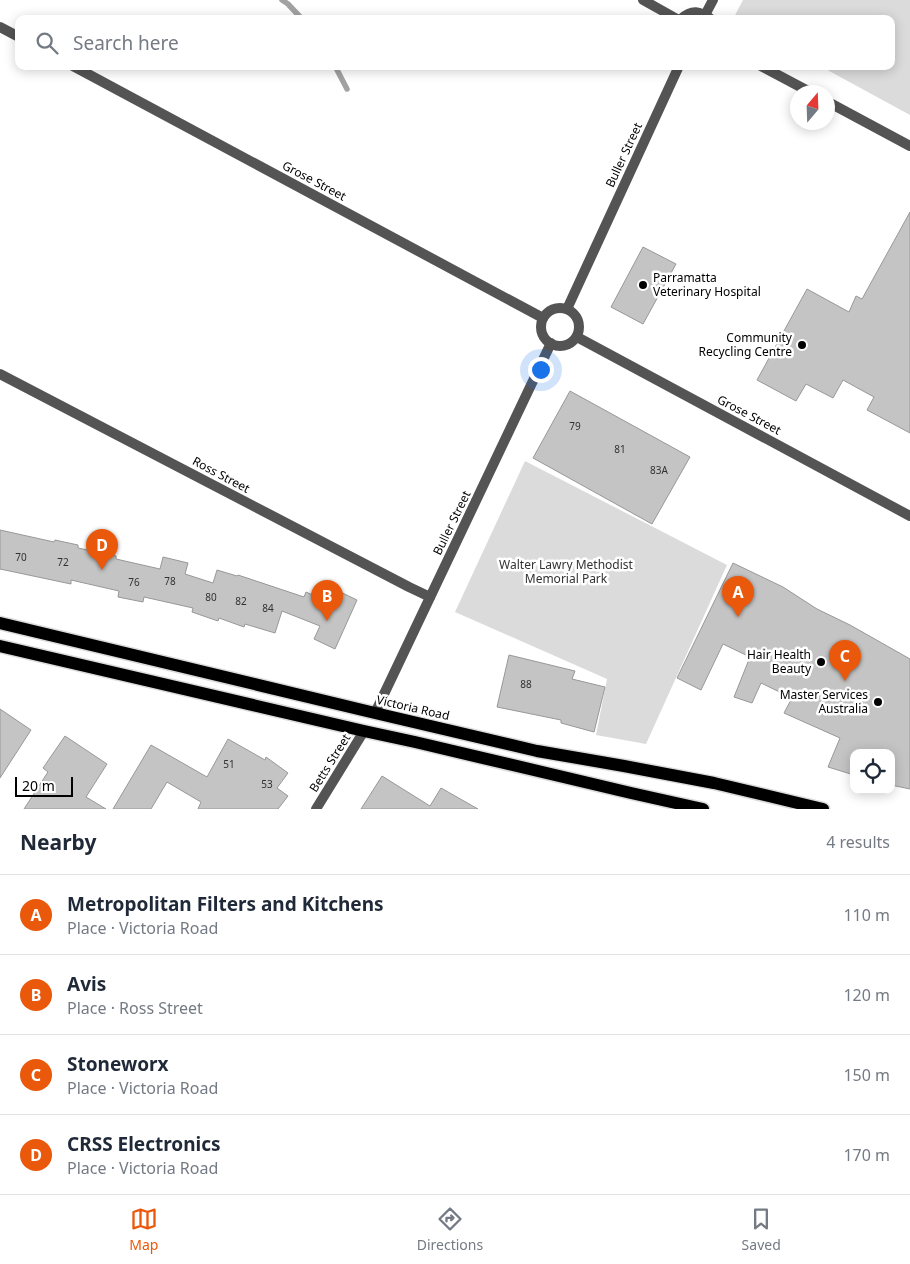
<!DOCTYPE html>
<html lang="en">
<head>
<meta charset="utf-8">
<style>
	:root { --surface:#fff; --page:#f2f2f3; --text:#1f2937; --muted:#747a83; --line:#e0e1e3; --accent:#ea580c }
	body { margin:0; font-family:"Noto Sans",sans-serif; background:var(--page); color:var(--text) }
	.controls { position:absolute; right:15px; bottom:15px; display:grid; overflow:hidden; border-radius:10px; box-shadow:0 2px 12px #0003 }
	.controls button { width:45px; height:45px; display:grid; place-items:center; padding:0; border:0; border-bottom:1px solid var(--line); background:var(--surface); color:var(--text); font:25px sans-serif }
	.compass { position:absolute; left:790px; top:85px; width:45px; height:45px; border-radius:50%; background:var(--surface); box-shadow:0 2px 12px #0003; rotate:19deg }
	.scale { position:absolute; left:15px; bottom:12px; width:58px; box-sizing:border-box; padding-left:5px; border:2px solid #000; border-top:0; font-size:14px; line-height:18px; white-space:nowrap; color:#000; -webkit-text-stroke:4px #fff; paint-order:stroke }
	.you { position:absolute; left:540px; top:369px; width:18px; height:18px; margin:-12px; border:4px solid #fff; border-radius:50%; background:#1a73e8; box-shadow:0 0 0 8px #1a73e833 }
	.badge { display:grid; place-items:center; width:32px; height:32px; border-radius:50%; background:var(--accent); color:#fff; font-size:16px; font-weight:700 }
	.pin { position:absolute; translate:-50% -41px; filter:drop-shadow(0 1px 2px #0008) }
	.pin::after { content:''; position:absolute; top:26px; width:18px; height:15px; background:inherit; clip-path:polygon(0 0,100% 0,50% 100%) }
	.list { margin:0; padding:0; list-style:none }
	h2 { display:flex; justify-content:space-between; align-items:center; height:65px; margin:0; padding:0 20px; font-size:21px }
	h2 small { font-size:16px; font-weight:400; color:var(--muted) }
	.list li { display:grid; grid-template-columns:32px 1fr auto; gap:15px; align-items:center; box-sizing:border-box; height:80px; padding:0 20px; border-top:1px solid var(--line) }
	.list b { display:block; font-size:19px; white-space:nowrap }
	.list p { margin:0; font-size:16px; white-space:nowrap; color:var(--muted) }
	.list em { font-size:16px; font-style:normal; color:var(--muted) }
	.icon { flex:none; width:28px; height:28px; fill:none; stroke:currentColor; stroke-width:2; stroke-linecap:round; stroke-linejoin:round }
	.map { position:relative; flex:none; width:910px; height:809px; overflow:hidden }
	.search { position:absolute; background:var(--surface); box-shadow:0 2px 12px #0003; left:15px; right:15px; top:15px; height:55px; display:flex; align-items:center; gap:12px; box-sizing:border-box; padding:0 18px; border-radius:10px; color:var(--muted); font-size:19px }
	.sheet { height:385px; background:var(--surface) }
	nav { display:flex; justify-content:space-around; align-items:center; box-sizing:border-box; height:70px; border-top:1px solid var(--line); background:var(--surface); font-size:14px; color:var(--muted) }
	nav a { display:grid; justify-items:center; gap:2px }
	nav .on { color:var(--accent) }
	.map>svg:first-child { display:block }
	.green { fill:#dbdbdb }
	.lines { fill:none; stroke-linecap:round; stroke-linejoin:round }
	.stream { stroke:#a2a2a2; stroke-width:5.5 }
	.building { fill:#c4c4c4; stroke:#989898 }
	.primary-casing { stroke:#dbdbdb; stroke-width:15 }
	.minor { stroke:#545454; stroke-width:10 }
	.tertiary { stroke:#545454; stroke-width:10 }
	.primary { stroke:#000; stroke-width:12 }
	.poi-dot { fill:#000; stroke:#fff; stroke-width:2 }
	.labels { text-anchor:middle; stroke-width:5; stroke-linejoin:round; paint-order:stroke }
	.number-label { font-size:10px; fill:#313131 }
	.street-label { font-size:12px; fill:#000; stroke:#fff }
	.poi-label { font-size:12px; fill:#000; stroke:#fff; text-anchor:end }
	.park-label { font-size:12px; fill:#323232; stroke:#fff }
</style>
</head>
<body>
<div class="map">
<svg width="910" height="809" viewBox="0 0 910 809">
	<rect width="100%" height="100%" fill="#fff"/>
	<!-- green -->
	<g class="green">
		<polygon points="743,0 910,0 910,115 820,66 891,66 891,19 733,19"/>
		<polygon points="525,461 727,565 646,744 596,735 607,679 455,612"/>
	</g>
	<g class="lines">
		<!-- stream -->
		<g class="stream">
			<polyline points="282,0 288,4 302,19"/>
			<polyline points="335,66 347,89"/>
		</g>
	</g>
	<!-- building -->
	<g class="building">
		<polygon points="910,212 910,433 867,410 874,397 843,380 833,398 806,384 796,401 757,380 807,289 849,312 856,296 862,299"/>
		<polygon points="643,247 676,264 643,324 611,307"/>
		<polygon points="570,391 690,457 652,524 533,458"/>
		<polygon points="0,530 54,542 55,540 78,545 78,548 116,556 116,559 160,569 163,557 188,563 185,574 213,583 217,570 237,576 238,575 304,597 306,592 330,603 336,590 357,600 335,649 314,639 320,626 282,611 275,633 245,624 244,627 219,618 218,621 192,612 193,608 144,597 143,602 118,597 119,591 71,580 71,584 0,569"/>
		<polygon points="733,563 783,587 817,609 850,625 910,659 910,789 891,785 891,753 854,753 854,775 828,767 840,738 784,713 792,698 761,683 752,703 734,697 750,657 723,644 701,690 677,678"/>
		<polygon points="509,655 575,671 572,679 605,687 594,732 561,723 561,720 497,707"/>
		<polygon points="0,709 31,730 0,778"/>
		<polygon points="65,736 107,764 86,797 106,809 24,809 48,772 43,768"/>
		<polygon points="228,739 265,760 266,757 288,773 277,788 288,796 278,809 198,809 201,802 167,782 151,809 113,809 151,745 207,777"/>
		<polygon points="382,776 430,806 441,788 478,809 361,809"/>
	</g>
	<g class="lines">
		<defs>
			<g id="primary">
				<polyline points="0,623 375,713 537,751 624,766 714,783 823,809"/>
				<polyline points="0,646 364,731 415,742 631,793 703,809"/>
			</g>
		</defs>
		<!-- primary casing -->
		<use href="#primary" class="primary-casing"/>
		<!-- minor -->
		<g class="minor">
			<polyline points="643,0 677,19"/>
			<polyline points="705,15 713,0"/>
			<path d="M 681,19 C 692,9 700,11 711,19"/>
			<polyline points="761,66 810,92"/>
			<polyline points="828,102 910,146"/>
			<polyline points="567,309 679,66"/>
			<polyline points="0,374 409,587 430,597"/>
			<polyline points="375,713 551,343"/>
		</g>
		<!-- tertiary -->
		<g class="tertiary">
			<polyline points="0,27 19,37"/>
			<polyline points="73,66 543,318"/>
			<circle cx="560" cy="327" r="19"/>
			<polyline points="577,337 910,516"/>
			<polyline points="316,809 364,731"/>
		</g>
		<!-- primary -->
		<use href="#primary" class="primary"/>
	</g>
	<!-- markers -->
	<g class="poi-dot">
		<circle cx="643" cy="285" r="5"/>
		<circle cx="802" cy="345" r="5"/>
		<circle cx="821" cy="662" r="5"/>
		<circle cx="878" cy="702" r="5"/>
	</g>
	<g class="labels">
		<!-- number labels -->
		<g class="number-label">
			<text x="575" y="430">79</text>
			<text x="620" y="453">81</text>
			<text x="659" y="474">83A</text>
			<text x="21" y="561">70</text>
			<text x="63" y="566">72</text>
			<text x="170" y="585">78</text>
			<text x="134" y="586">76</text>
			<text x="211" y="601">80</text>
			<text x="241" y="605">82</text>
			<text x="268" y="612">84</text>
			<text x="526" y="688">88</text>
			<text x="229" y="768">51</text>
			<text x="267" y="788">53</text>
		</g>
		<!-- street labels -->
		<g class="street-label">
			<text transform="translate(624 155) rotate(-65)" y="4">Buller Street</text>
			<text transform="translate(314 181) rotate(28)" y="4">Grose Street</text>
			<text transform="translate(749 415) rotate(28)" y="4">Grose Street</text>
			<text transform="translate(221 475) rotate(28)" y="4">Ross Street</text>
			<text transform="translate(452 523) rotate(-64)" y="4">Buller Street</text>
			<text transform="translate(413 708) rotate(13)" y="4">Victoria Road</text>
			<text transform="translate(330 763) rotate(-58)" y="4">Betts Street</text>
		</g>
		<!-- poi labels -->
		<g class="poi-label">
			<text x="653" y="282" text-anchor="start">Parramatta<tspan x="653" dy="14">Veterinary Hospital</tspan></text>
			<text x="792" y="342">Community<tspan x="792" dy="14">Recycling Centre</tspan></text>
			<text x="811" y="659">Hair Health<tspan x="811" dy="14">Beauty</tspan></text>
			<text x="868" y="699">Master Services<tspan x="868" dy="14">Australia</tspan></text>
		</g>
		<!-- park labels -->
		<g class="park-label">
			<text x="566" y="569">Walter Lawry Methodist<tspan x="566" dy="14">Memorial Park</tspan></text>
		</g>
	</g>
</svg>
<div class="controls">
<button><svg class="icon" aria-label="locate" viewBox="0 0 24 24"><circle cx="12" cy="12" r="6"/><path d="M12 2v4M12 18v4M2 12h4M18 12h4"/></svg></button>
</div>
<svg class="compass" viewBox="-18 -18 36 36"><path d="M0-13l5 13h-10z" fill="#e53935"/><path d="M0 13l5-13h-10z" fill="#747a83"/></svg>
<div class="scale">20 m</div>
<div class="you"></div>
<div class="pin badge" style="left:738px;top:617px">A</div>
<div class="pin badge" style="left:327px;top:621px">B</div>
<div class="pin badge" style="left:845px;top:681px">C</div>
<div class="pin badge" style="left:102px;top:570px">D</div>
<div class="search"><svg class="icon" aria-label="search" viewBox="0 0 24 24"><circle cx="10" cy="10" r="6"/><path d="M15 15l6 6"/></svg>Search here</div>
</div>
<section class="sheet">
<h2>Nearby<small>4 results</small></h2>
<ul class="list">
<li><span class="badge">A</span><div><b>Metropolitan Filters and Kitchens</b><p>Place · Victoria Road</p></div><em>110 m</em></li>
<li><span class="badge">B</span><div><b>Avis</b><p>Place · Ross Street</p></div><em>120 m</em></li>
<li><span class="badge">C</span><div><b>Stoneworx</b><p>Place · Victoria Road</p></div><em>150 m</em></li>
<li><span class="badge">D</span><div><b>CRSS Electronics</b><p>Place · Victoria Road</p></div><em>170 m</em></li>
</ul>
</section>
<nav>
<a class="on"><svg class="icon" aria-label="map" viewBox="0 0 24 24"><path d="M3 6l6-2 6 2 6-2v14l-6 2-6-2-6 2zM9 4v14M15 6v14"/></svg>Map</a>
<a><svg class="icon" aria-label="directions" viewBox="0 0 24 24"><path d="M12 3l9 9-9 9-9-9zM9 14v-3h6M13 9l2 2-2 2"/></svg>Directions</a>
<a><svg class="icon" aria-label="saved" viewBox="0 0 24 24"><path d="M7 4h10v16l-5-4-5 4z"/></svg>Saved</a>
</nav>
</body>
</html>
